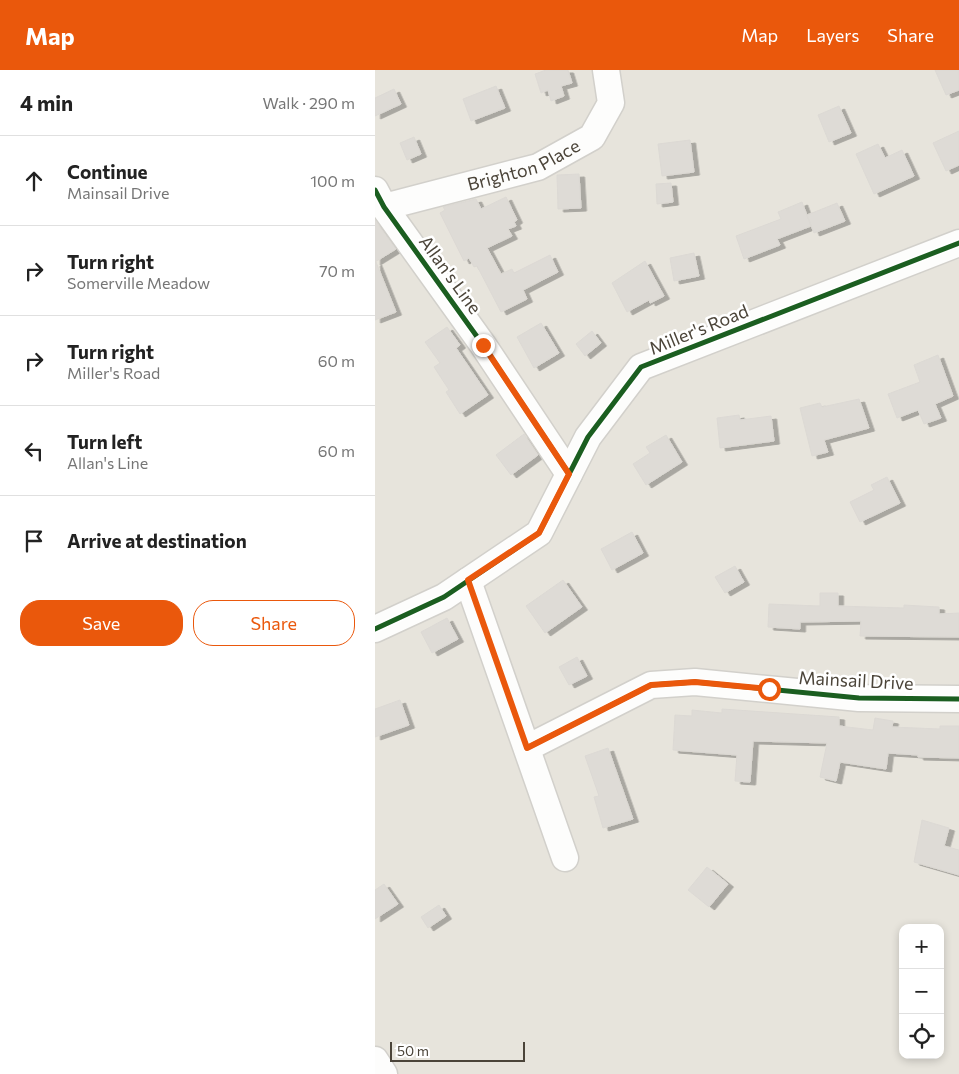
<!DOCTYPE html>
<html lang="en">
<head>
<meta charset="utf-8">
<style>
	:root { --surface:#fff; --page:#f2f2f2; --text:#222; --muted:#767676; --line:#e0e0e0; --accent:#ea580c }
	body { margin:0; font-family:Commissioner,sans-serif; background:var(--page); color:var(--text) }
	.controls { position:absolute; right:15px; bottom:15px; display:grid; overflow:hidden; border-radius:10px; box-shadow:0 2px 8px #0003 }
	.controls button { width:45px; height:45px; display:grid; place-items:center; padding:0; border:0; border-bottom:1px solid var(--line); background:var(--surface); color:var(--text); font:25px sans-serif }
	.scale { position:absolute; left:15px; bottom:12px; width:135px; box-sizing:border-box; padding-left:5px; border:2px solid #4b4439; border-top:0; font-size:14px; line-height:18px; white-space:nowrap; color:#4b4439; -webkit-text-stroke:4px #fff; paint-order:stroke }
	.stop { position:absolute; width:15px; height:15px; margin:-11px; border:4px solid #ea580c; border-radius:50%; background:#fff }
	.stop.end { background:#ea580c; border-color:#fff; box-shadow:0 1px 5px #0008 }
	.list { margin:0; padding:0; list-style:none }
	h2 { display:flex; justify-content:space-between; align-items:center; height:65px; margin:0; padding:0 20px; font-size:21px }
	h2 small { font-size:16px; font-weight:400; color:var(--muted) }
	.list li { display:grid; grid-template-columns:32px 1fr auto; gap:15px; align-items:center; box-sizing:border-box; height:90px; padding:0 20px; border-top:1px solid var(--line) }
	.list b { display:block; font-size:19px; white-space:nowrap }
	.list p { margin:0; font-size:16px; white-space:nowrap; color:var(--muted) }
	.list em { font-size:16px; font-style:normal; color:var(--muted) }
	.actions { display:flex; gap:10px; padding:15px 20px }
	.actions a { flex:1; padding:11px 0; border:1px solid var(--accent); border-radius:20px; text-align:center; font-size:18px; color:var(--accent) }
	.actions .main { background:var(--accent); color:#fff }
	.icon { flex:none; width:28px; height:28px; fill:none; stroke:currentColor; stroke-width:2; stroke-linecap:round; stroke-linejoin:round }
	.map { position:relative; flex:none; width:584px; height:1004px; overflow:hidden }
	header { display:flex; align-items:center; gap:30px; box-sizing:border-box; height:70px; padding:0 25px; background:var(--accent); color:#fff }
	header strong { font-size:24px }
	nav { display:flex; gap:28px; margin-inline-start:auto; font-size:18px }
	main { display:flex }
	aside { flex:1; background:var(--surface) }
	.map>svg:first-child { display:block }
	.residential { fill:#e7e4dc; fill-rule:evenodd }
	.building { fill:#dedbd6; stroke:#dcd9d4; filter:url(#shadow) }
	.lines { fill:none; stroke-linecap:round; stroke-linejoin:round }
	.minor-casing { stroke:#d2d0cb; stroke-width:29 }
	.minor { stroke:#fdfdfc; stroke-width:26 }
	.cycleway-casing { stroke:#fff; stroke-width:8 }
	.cycleway { stroke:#1b5e20; stroke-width:5 }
	.route { stroke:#ea580c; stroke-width:6 }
	.labels { text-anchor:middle; stroke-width:5; stroke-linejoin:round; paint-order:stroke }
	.street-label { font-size:18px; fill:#4b4439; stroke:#fff }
</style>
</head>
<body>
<header>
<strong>Map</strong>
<nav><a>Map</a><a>Layers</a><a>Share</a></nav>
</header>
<main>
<aside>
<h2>4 min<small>Walk · 290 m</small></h2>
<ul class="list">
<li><svg class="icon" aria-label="ahead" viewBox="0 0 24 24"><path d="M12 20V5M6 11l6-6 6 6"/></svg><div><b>Continue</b><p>Mainsail Drive</p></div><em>100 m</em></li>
<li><svg class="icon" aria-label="right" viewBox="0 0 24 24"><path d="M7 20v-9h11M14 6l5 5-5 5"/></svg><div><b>Turn right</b><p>Somerville Meadow</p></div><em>70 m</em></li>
<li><svg class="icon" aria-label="right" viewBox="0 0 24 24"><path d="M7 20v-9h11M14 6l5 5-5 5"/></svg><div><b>Turn right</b><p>Miller's Road</p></div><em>60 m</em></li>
<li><svg class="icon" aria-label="left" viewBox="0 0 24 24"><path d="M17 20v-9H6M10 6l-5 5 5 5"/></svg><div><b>Turn left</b><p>Allan's Line</p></div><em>60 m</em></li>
<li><svg class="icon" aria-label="arrive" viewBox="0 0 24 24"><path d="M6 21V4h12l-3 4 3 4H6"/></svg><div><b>Arrive at destination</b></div></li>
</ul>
<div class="actions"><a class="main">Save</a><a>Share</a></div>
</aside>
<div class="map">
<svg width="584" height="1004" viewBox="0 0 584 1004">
	<defs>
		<filter id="shadow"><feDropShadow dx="5.5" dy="3" stdDeviation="0" flood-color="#0004"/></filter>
	</defs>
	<rect width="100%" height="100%" fill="#f4f2ee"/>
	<!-- residential -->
	<path class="residential" d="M 0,0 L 584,0 L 584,1004 L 0,1004 ZM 528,858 L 565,858 L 565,985 L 528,985 Z"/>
	<!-- building -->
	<g class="building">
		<polygon points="171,0 193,0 197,13 186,16 189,26 176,31 173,20 166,23 160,4"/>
		<polygon points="560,0 584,0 584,20 571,25"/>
		<polygon points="121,16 130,38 96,51 88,29"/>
		<polygon points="19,19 26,34 0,46 0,28"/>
		<polygon points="464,36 476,63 454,72 443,45"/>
		<polygon points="584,61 584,95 571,101 558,73"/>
		<polygon points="39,67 46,84 32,90 25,73"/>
		<polygon points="315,70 319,102 287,106 283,74"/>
		<polygon points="503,74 510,88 527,80 539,106 499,124 481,84"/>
		<polygon points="204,104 206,138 183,139 182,105"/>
		<polygon points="296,113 298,132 282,134 281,114"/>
		<polygon points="131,127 142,150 139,152 141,156 133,159 137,166 112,178 126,204 137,199 139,203 175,185 183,202 148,220 152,229 126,242 102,196 99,197 94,188 89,191 65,143 70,140 68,137 101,129 106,139"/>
		<polygon points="427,132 436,156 402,169 405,175 369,189 361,166 406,149 403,142"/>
		<polygon points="462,133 470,151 439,163 432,145"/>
		<polygon points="0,150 21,179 0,192"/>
		<polygon points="319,183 324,206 299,211 295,188"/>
		<polygon points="270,191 289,226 275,233 274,230 252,242 237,213"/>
		<polygon points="1,192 21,242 0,250 0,193"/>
		<polygon points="166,253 184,283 159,298 142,267"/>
		<polygon points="72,257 85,275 81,278 113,325 85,344 71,322 74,320 59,297 65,293 50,272"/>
		<polygon points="217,261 226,273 210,286 201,274"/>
		<polygon points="563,285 578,326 560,334 566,348 549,354 543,340 522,348 513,324 545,312 539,295"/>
		<polygon points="484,329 494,358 449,370 453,382 437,386 425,338 445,333 447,337"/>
		<polygon points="364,345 365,350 396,346 399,371 345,378 342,348"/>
		<polygon points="149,364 163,385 136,405 121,385"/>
		<polygon points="291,365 307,392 271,415 258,394 275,383 271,377"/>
		<polygon points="512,407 525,433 485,452 475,432 499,420 496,415"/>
		<polygon points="257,462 268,483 237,500 226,479"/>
		<polygon points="360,496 369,512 350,523 340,507"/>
		<polygon points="188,510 207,537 170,563 151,536"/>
		<polygon points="445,523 463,523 463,536 529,538 529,535 564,537 564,544 584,543 584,567 485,566 486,551 425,552 425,559 393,557 394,534 445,536"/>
		<polygon points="72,548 83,569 57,583 46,562"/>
		<polygon points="202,587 212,606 194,615 184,597"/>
		<polygon points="25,630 34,655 0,667 0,639"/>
		<polygon points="347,639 464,647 464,656 498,660 500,648 518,651 517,657 565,659 565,656 584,656 584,688 543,687 543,685 513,683 511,699 465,692 461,711 445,707 452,673 378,671 375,712 360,711 362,685 298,680 300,645 317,646 317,640 347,643"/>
		<polygon points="233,678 258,749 228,758 219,727 224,726 210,686"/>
		<polygon points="547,750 574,758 569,776 584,780 584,805 539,792"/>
		<polygon points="332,797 353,814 334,837 313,820"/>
		<polygon points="9,814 23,834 0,849 0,820"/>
		<polygon points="64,835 71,846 53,858 46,847"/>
	</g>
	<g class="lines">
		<defs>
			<g id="minor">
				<polyline points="0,120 9,137 108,275 194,404"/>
				<path id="s1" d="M 9,137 L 163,97 L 217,67 L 236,33 L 231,0"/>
				<polyline points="93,511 190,788"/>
				<polyline points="0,559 69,527 164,463 213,367 266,297 584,173"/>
				<polyline points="152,678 276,615 320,612 484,628 584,629"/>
				<polyline points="0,990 9,1004"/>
			</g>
		</defs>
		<!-- minor casing -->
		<use href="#minor" class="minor-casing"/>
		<!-- minor -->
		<use href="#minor" class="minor"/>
		<defs>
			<g id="cycleway">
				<polyline points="0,120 9,137 108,275 194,404"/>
				<polyline points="0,559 69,527 164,463 213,367 266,297 584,173"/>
				<polyline points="152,678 276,615 320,612 484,628 584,629"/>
			</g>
		</defs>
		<!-- cycleway casing -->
		<use href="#cycleway" class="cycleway-casing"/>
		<!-- cycleway -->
		<use href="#cycleway" class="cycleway"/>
	</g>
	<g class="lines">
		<!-- route -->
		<polyline class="route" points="108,275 194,404 164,463 93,510 152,678 276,615 320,612 394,619"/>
	</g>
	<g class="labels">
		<!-- street labels -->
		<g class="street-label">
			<text dy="6" stroke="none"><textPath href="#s1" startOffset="146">Brighton Place</textPath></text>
			<text transform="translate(75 205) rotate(54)" y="6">Allan's Line</text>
			<text transform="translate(324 260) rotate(-22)" y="6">Miller's Road</text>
			<text transform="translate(481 611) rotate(3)" y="6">Mainsail Drive</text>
		</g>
	</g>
</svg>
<div class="controls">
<button>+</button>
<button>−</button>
<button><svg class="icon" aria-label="locate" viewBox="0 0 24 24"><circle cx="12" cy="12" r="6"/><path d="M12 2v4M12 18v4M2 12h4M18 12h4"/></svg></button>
</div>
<div class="scale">50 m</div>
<div class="stop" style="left:394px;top:619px"></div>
<div class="stop end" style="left:108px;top:275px"></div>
</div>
</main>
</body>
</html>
